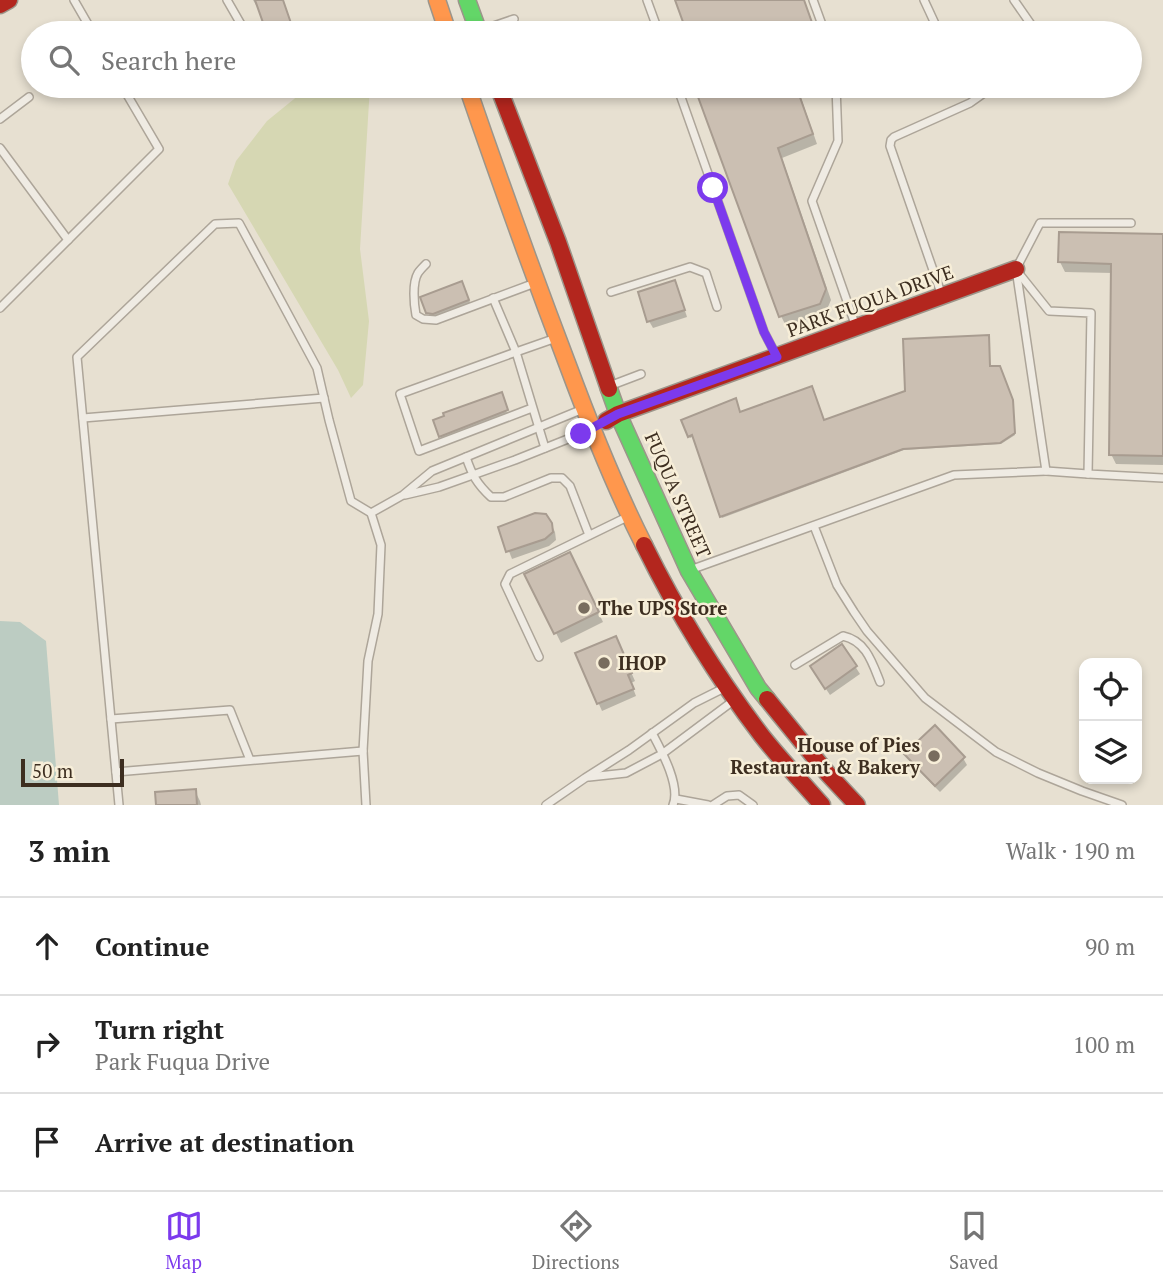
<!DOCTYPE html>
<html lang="en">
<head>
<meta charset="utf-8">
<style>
	:root { --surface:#fff; --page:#f2f2f2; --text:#222; --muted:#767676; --line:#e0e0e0; --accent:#7c3aed }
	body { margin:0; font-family:"PT Serif",serif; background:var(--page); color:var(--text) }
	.controls { position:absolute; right:21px; bottom:21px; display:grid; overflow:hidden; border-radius:14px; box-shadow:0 4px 10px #0003 }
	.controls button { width:63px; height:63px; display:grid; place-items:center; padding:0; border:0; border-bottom:2px solid var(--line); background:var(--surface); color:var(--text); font:35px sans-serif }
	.scale { position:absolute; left:21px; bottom:18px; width:103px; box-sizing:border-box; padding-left:7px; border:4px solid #3d2e20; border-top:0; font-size:19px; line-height:24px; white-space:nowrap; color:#3d2e20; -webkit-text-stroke:5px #f7eed8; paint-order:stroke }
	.stop { position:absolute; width:21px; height:21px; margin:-16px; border:5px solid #7c3aed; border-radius:50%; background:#fff }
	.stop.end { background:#7c3aed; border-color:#fff; box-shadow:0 2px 7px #0008 }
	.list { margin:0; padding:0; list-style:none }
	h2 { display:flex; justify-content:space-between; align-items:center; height:91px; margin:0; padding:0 28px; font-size:30px }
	h2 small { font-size:23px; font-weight:400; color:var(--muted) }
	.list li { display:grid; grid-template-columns:46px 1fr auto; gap:21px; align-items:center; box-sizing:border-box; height:98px; padding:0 28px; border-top:2px solid var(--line) }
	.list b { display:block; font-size:26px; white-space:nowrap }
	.list p { margin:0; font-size:23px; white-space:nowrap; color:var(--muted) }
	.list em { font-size:23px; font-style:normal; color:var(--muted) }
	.icon { flex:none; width:38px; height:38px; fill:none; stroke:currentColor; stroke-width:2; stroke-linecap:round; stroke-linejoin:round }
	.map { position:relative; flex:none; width:1163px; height:805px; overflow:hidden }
	.search { position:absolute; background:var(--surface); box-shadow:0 4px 10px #0003; left:21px; right:21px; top:21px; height:77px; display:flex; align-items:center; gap:18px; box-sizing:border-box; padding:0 24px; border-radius:38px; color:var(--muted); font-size:26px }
	.sheet { height:385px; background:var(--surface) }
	nav { display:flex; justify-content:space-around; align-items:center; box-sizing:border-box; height:98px; border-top:2px solid var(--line); background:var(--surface); font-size:19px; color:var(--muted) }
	nav a { display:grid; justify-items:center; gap:4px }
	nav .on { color:var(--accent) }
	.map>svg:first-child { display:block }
	.green { fill:#d6d7b3 }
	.water { fill:#bcccc2 }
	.shadow { fill:#0003 }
	.building { fill:#cbbfb2; stroke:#a89c90; stroke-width:2 }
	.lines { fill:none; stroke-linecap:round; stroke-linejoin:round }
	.lane-casing { stroke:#ada599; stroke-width:10 }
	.fast-casing { stroke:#9c958a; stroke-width:19 }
	.slow-casing { stroke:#9c958a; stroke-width:19 }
	.jam-casing { stroke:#9c958a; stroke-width:19 }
	.lane { stroke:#efebe3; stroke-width:7 }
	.fast { stroke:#63d668; stroke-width:16 }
	.slow { stroke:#ff974d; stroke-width:16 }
	.jam { stroke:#b3261e; stroke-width:16 }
	.route { stroke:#7c3aed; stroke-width:9 }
	.poi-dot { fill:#786c5e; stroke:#f7eed8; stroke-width:2.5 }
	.labels { text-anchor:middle; stroke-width:5; stroke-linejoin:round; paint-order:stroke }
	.street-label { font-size:19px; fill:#3d2e20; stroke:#f7eed8 }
	.poi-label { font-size:19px; font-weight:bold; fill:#3d2e20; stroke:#f7eed8; text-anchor:start }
</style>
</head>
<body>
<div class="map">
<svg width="1163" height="805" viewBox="0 0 1163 805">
	<rect width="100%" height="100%" fill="#e7e0d1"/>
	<!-- green -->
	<polygon class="green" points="310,86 370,86 360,249 369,321 363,385 351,398 338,370 228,184 236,161 267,121"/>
	<!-- water -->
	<polygon class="water" points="0,621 20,622 46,641 59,805 0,805"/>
	<!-- shadow -->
	<g class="shadow">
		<polygon points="253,0 283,0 295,33 269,33 258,4 256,5"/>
		<polygon points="677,0 804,0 816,33 689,33"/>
		<polygon points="696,86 818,86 800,95 817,144 782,158 831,300 825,314 786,326 781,316"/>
		<polygon points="1163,236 1163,465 1116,464 1111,454 1113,273 1065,272 1060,262"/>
		<polygon points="674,282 678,289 687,317 653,328 649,321"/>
		<polygon points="465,290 472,307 432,320 428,312"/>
		<polygon points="999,367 1013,403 1015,435 1001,444 904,450 722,518 694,436 690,438 684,421 740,414 823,422 990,368"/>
		<polygon points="502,399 509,419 444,443 440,436"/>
		<polygon points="551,524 555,532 556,540 549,546 512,559 500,528"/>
		<polygon points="575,564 603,622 561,643 527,575"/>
		<polygon points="619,645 635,681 631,683 636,696 602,711 577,654"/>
		<polygon points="842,646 860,674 830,695 816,674"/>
		<polygon points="906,755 963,758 967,765 940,792 910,762"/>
		<polygon points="195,791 200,801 201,805 158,805"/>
	</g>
	<!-- building -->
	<g class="building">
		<polygon points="255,0 283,0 293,29 280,33 271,33 270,29 266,31"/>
		<polygon points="675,0 804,0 815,31 808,33 687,33"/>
		<polygon points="694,86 796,86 813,134 778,148 826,289 820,304 779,317"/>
		<polygon points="1059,232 1163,234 1163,456 1109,455 1111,264 1058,262"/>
		<polygon points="675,280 685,310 647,322 638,292"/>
		<polygon points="462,281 469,300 433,314 426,313 420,297"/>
		<polygon points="989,335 990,366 1000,366 1013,400 1015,433 1000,443 903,449 720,517 692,435 688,437 681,420 736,398 740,412 812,386 824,420 905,391 903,339"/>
		<polygon points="502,392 508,410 439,437 433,420 444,416 443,413"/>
		<polygon points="535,513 546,514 552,523 553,532 545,539 506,552 498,527"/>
		<polygon points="570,552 599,612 554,634 524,574"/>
		<polygon points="616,636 632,673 628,675 634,689 597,704 575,653"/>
		<polygon points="842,644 857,666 825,689 810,666"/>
		<polygon points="935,725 965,757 935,786 904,754"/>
		<polygon points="196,789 197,805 156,805 155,792"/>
	</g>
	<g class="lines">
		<defs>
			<g id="lane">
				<polyline points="74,0 93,33"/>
				<polyline points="227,0 246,33"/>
				<polyline points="647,0 659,33"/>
				<polyline points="813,0 825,33"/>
				<polyline points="924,0 937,28 941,33"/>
				<polyline points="1014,0 1037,33"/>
				<polyline points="482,30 514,19"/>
				<polyline points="677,86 764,332 775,353"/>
				<polyline points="836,86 838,141 812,201 855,324"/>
				<polyline points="0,119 29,97"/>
				<polyline points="0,148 68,240"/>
				<path d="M 426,264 C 423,267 420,270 418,273 C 412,283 414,304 416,315 L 423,319 L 436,320 L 535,283"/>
				<polyline points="1017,271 1049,311 1091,313 1088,474 1163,478"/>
				<polyline points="611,292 690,267 706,273 717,307"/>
				<polyline points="941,293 890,146 891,140 894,137 970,103 994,86"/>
				<polyline points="493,298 516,352 556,338"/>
				<polyline points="0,308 159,149 122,86"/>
				<polyline points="612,385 641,374"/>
				<polyline points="532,408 419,451 400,394 516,352 545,448"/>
				<polyline points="83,418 324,398"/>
				<path d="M 466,457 C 472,475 477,484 491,497 L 504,497 L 551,478 L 562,478 L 570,486 L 589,535"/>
				<polyline points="1046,471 1088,474"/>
				<polyline points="405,495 439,487 515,460 588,431"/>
				<polyline points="814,526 837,585 854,612 867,631 925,698 996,752 1038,773 1082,791 1122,805"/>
				<polyline points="690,570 954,475 1046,471 1016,269 1040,223 1131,223"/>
				<polyline points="539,657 505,584 510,574 625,518"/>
				<path d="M 795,665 L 843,636 C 866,641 872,662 880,682"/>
				<polyline points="111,719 230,710 250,760"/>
				<path d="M 652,733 C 661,750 681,786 673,805"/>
				<polyline points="116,772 363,751"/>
				<polyline points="589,777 626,773 662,754 733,701"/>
				<polyline points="676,799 708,805"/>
				<polyline points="119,805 77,357 215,224 239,223 317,368 329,420 351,501 371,513 403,495 432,471 583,409"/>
				<polyline points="366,805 363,751 368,661 378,614 381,545 371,513"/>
				<polyline points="546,805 585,778 629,750 694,703 726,687"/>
				<polyline points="713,805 727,796 739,795 753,805"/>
			</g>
			<g id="fast">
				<polyline points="467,0 479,33"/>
				<polyline points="609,389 618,414 689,571 758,688 767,699"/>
			</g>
			<g id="slow">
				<polyline points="437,0 448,33"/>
				<path d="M 467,86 C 499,179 532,271 567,363 C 590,425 614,486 644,545"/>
			</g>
			<g id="jam">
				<polyline points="0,5 9,0"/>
				<polyline points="498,86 558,242 609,389"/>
				<polyline points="606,421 618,414 1016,269"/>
				<path d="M 644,545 C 677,612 717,677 762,736 C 781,760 802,782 822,805"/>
				<polyline points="767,699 828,774 857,805"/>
			</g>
		</defs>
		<!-- lane casing -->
		<use href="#lane" class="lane-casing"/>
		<!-- fast casing -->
		<use href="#fast" class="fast-casing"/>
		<!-- slow casing -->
		<use href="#slow" class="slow-casing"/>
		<!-- jam casing -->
		<use href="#jam" class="jam-casing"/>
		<!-- lane -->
		<use href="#lane" class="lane"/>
		<!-- fast -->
		<use href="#fast" class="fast"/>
		<!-- slow -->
		<use href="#slow" class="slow"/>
		<!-- jam -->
		<use href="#jam" class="jam"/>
	</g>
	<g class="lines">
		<!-- route -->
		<polyline class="route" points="581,434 618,414 777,357 764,332 713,188"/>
	</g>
	<!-- markers -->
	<g class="poi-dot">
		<circle cx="584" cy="608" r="7"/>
		<circle cx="604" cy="663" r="7"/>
		<circle cx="934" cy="756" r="7"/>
	</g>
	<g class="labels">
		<!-- street labels -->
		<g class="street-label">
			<text transform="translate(870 301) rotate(-20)" y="7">PARK FUQUA DRIVE</text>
			<text transform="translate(678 495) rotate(66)" y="7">FUQUA STREET</text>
		</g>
		<!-- poi labels -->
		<g class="poi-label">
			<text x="598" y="615">The UPS Store</text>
			<text x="618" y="670">IHOP</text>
			<text x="920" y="752" text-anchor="end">House of Pies<tspan x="920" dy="22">Restaurant &amp; Bakery</tspan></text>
		</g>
	</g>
</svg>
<div class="controls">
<button><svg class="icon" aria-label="locate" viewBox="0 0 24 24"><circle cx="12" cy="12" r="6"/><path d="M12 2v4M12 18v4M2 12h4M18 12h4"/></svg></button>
<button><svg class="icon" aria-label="layers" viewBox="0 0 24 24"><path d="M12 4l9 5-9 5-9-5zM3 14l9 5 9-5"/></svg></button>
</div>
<div class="scale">50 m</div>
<div class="stop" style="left:713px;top:188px"></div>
<div class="stop end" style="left:581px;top:434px"></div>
<div class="search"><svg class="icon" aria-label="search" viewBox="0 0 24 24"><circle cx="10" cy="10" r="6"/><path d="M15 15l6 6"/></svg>Search here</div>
</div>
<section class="sheet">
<h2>3 min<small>Walk · 190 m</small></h2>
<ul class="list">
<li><svg class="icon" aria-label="ahead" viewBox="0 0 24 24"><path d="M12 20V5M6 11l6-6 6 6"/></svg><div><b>Continue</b></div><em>90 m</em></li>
<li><svg class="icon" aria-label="right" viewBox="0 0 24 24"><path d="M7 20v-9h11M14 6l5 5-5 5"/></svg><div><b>Turn right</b><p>Park Fuqua Drive</p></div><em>100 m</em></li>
<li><svg class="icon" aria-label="arrive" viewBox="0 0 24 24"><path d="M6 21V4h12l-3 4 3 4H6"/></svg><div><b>Arrive at destination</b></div></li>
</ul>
</section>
<nav>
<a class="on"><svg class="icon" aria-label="map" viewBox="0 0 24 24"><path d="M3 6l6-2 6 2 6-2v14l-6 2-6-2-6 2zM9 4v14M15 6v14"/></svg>Map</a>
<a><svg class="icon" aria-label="directions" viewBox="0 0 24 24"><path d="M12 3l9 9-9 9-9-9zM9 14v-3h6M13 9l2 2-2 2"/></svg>Directions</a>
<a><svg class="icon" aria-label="saved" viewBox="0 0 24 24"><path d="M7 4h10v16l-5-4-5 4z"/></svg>Saved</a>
</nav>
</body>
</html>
